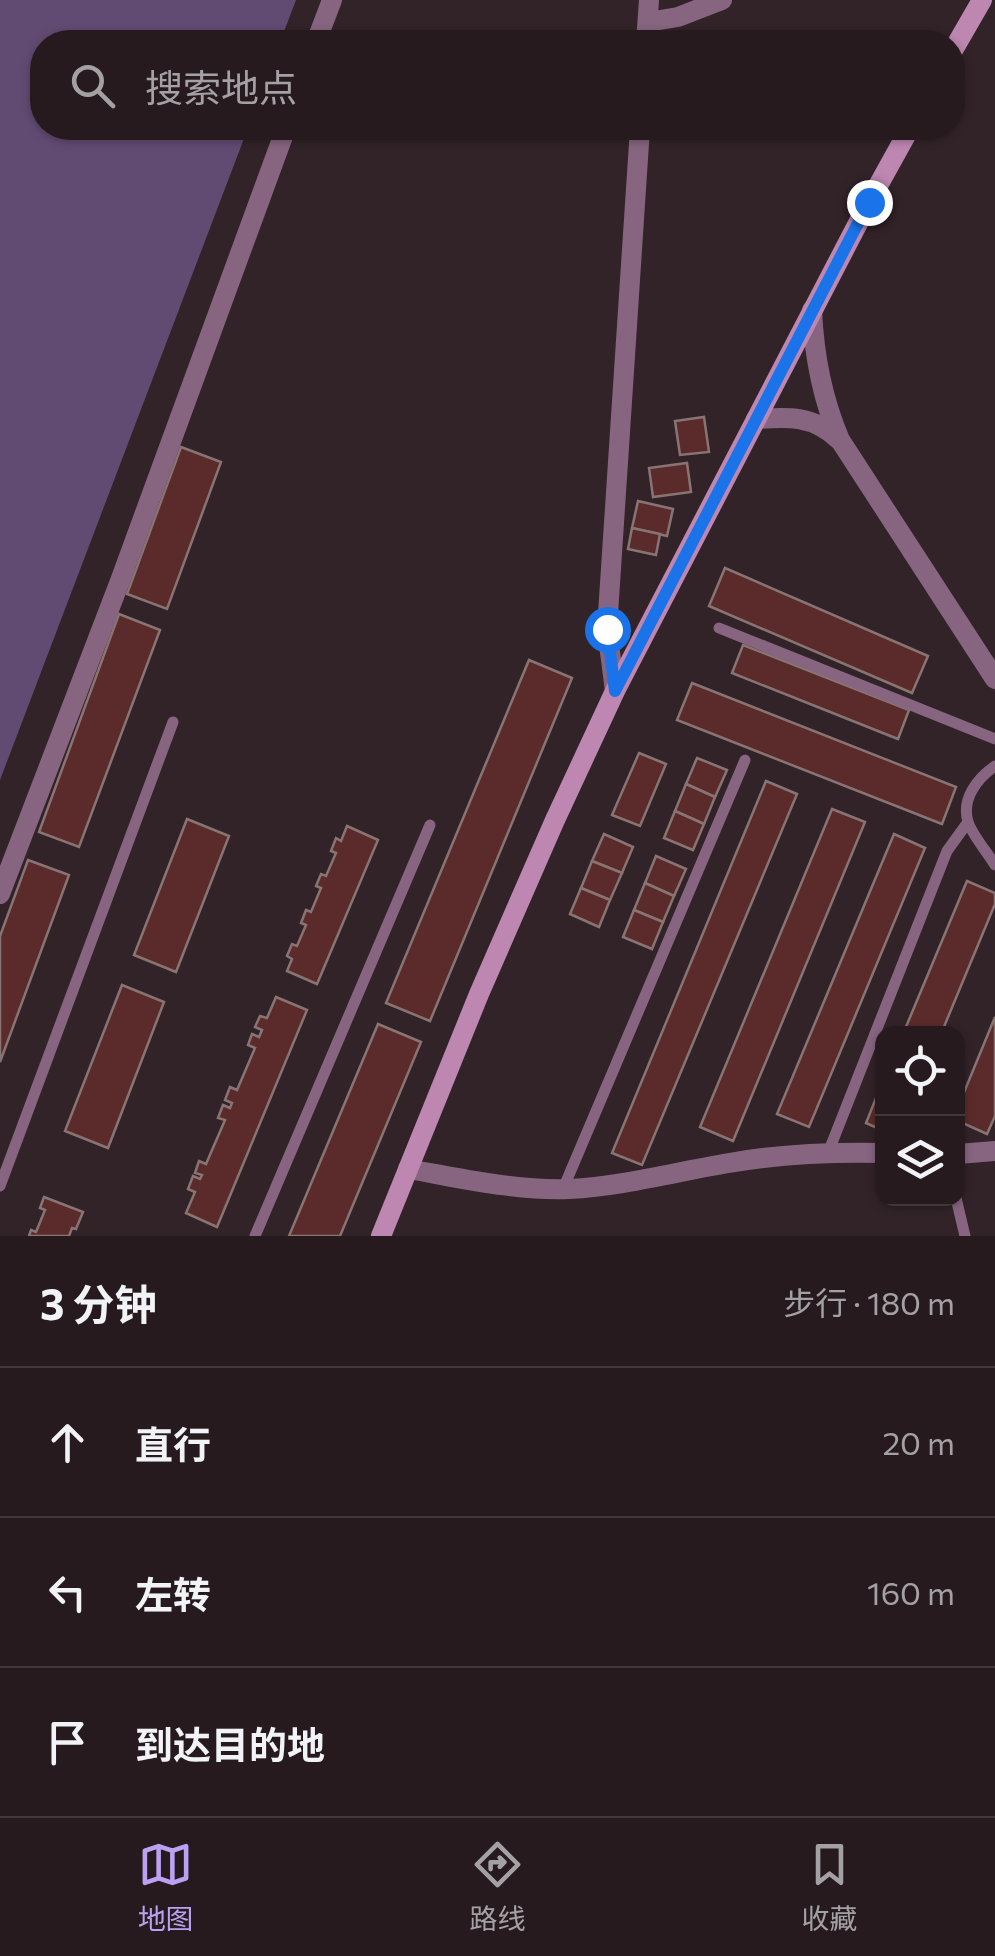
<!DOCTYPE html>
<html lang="zh">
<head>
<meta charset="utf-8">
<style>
	:root { --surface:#261a1e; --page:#32272b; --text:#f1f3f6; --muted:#a4a1a4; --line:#42383c; --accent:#bca0f2 }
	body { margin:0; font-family:Commissioner,"Noto Sans SC",sans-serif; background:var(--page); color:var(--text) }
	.controls { position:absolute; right:30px; bottom:30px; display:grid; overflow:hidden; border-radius:20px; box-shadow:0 2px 8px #0004 }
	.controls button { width:90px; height:90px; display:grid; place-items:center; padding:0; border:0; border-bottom:2px solid var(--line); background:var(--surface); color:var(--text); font:50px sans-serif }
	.stop { position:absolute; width:30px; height:30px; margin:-22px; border:8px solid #1a73e8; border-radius:50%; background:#fff }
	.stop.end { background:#1a73e8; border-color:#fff; box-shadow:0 2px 10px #0008 }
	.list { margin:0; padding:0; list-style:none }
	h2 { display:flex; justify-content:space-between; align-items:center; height:130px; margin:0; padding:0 40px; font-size:42px }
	h2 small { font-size:32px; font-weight:400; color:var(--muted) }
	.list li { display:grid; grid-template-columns:65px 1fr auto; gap:30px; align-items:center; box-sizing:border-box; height:150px; padding:0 40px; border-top:2px solid var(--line) }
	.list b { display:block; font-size:38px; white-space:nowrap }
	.list em { font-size:32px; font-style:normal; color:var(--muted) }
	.icon { flex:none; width:55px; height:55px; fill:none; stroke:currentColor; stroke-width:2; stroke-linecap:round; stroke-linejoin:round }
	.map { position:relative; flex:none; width:995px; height:1236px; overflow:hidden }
	.search { position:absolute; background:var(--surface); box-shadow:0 2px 8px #0004; left:30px; right:30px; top:30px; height:110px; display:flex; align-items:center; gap:25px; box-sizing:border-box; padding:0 35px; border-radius:40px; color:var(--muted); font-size:38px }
	.sheet { height:580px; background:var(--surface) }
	nav { display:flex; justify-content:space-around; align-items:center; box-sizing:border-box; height:140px; border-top:2px solid var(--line); background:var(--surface); font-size:28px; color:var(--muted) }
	nav a { display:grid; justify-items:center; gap:5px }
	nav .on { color:var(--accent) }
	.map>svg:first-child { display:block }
	.water { fill:#624b73 }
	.building { fill:#5b2b2b; stroke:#887473; stroke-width:2.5 }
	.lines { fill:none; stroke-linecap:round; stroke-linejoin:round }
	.service { stroke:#876580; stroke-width:11 }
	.minor { stroke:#876580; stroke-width:20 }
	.tertiary { stroke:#876580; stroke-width:20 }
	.secondary { stroke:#bd87b2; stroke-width:20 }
	.route { stroke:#1a73e8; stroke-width:12 }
</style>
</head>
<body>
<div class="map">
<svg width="995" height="1236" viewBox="0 0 995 1236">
	<rect width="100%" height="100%" fill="#322328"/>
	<!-- water -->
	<polygon class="water" points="0,0 296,0 280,42 42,42 42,128 248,128 0,780"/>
	<!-- building -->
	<g class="building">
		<polygon points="704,417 709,452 680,455 675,421"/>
		<polygon points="181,447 221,462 167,609 127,594"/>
		<polygon points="687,463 691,492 653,497 649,468"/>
		<polygon points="638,501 673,509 667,536 632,528"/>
		<polygon points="632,528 660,534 656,555 628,549"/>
		<polygon points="725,568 928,656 912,693 709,606"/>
		<polygon points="119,614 160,630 79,847 39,832"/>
		<polygon points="743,645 909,710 898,739 732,673"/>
		<polygon points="529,660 572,678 430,1021 386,1003"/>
		<polygon points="692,683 956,787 942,824 677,720"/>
		<polygon points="639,753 666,764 640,826 612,815"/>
		<polygon points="697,758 727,770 715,797 686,784"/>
		<polygon points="766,781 797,794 642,1165 612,1153"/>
		<polygon points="686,784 715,797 704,824 675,811"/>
		<polygon points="832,809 865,822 733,1141 700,1127"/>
		<polygon points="675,811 704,824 693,850 664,838"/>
		<polygon points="187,819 229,836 176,972 134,955"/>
		<polygon points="347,826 378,840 317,984 287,971 292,959 287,956 292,944 297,946 306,925 301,923 306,910 311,912 321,888 316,886 321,874 326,876 336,853 331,851 336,838 341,841"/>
		<polygon points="604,834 633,847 622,873 592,861"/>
		<polygon points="894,834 925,848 809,1127 777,1114"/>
		<polygon points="656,856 686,869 674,896 645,883"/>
		<polygon points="28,860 69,875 0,1062 0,936"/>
		<polygon points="592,861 622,873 610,900 581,888"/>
		<polygon points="967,881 995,893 995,904 941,1034 903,1034"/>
		<polygon points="645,883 674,896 663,922 634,910"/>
		<polygon points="581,888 610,900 599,927 570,914"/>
		<polygon points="634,910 663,922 652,949 623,937"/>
		<polygon points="122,985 164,1002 108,1148 65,1131"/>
		<polygon points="276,997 307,1010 217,1227 186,1213 195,1192 188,1189 193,1176 200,1179 202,1175 195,1173 199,1161 206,1164 225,1120 218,1118 223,1105 230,1108 232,1103 225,1100 230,1087 237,1090 255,1048 248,1045 252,1034 259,1037 262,1030 255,1027 260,1016 267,1018"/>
		<polygon points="995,1017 995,1116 987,1134 958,1121 958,1107"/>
		<polygon points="378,1024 421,1042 340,1236 289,1236"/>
		<polygon points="882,1083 882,1130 866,1123"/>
		<polygon points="44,1197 83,1212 76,1229 72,1228 69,1236 29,1236 31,1230 36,1232 45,1210 40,1208"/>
	</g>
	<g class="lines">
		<!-- service -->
		<g class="service">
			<polyline points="719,628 995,739"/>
			<path d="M 995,766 C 978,778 961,798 968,822 C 973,836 987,852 995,865"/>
			<polyline points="828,1153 947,851 968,822"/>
			<polyline points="0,1186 173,722"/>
			<polyline points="563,1189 745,760"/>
			<polyline points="956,1198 965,1236"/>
			<polyline points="255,1236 430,825"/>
		</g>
		<!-- minor -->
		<g class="minor">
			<polyline points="648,22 678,17 722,0"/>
			<polyline points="316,42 332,0"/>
			<polyline points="646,42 649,0"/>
			<polyline points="615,691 607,629 640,128"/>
			<polyline points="0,894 120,581 286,128"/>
			<polyline points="958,1154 995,1151"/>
			<path d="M 408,1169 C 461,1178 515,1191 569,1189 C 624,1186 675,1172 729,1163 C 780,1154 831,1152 882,1153"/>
		</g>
		<!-- tertiary -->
		<g class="tertiary">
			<path d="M 812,310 C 814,356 822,398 840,440 L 995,679"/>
			<path d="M 756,419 C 788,417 813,415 838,439"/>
		</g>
		<!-- secondary -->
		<g class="secondary">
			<polyline points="952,52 982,0"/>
			<polyline points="381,1236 479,994 555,820 615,691 869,202 910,128"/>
		</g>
	</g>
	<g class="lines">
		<!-- route -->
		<polyline class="route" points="607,629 615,691 869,202"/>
	</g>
</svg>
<div class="controls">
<button><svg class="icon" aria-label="locate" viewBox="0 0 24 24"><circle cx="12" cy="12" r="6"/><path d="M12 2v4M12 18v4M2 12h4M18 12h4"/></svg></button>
<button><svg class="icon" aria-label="layers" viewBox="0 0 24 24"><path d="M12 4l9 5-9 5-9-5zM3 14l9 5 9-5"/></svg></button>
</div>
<div class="stop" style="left:607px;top:629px"></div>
<div class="stop end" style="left:869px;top:202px"></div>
<div class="search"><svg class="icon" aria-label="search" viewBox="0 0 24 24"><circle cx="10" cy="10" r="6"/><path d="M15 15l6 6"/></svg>搜索地点</div>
</div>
<section class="sheet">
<h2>3 分钟<small>步行 · 180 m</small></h2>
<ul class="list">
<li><svg class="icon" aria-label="ahead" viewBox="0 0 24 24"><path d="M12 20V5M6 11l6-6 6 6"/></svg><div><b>直行</b></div><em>20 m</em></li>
<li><svg class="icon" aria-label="left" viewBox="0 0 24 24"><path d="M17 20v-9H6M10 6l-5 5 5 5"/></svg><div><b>左转</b></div><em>160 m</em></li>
<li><svg class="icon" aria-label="arrive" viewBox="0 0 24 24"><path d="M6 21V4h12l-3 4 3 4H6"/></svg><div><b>到达目的地</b></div></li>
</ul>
</section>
<nav>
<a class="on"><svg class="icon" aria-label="map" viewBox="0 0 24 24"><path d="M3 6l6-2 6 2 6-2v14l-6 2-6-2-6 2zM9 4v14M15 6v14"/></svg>地图</a>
<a><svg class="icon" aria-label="directions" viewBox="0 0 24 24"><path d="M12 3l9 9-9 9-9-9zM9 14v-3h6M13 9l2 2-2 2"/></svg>路线</a>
<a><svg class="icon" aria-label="saved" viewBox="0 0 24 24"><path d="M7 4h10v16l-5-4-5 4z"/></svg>收藏</a>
</nav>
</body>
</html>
